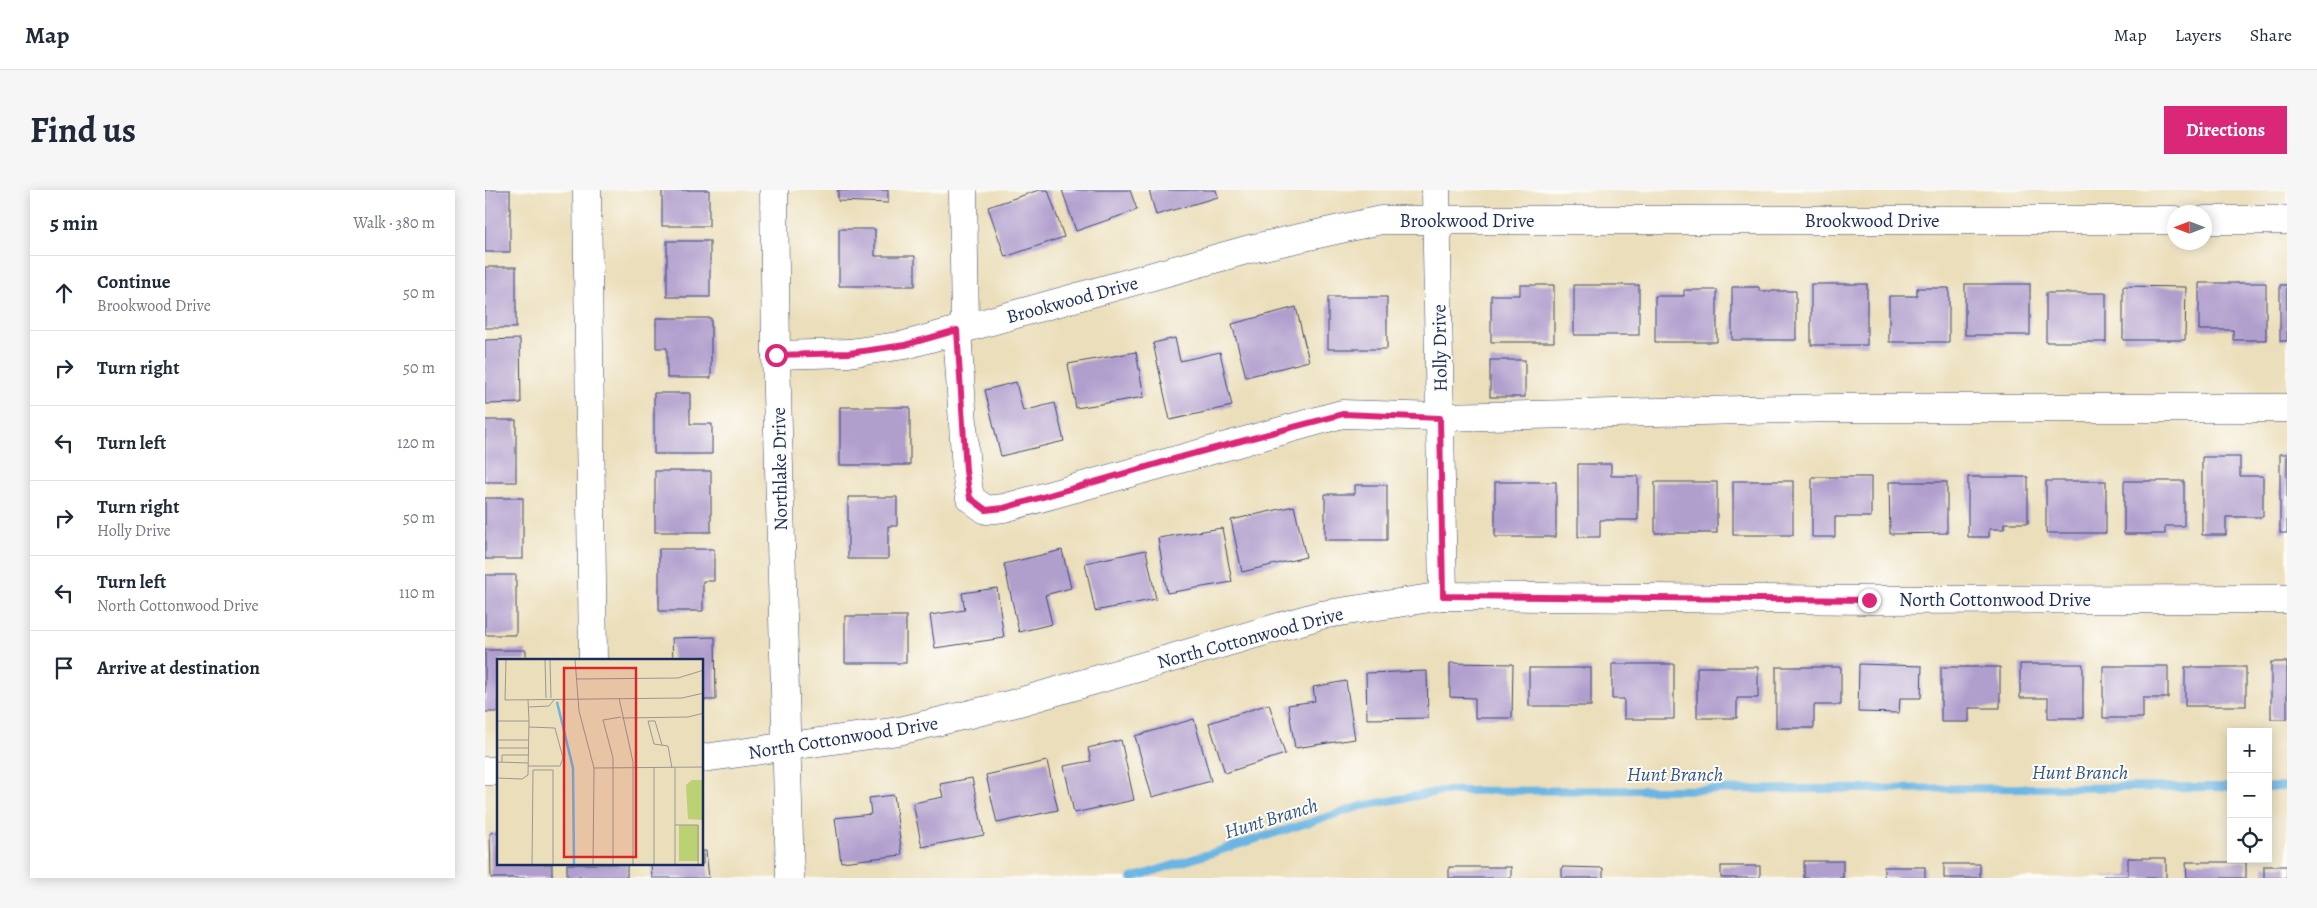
<!DOCTYPE html>
<html lang="en">
<head>
<meta charset="utf-8">
<style>
	:root { --surface:#fff; --page:#f6f6f7; --text:#1f2937; --muted:#747a83; --line:#e0e1e3; --accent:#db2777 }
	body { margin:0; font-family:Alegreya,serif; background:var(--page); color:var(--text) }
	.controls { position:absolute; right:15px; bottom:15px; display:grid; overflow:hidden; border-radius:0px; box-shadow:0 2px 12px #0003 }
	.controls button { width:45px; height:45px; display:grid; place-items:center; padding:0; border:0; border-bottom:1px solid var(--line); background:var(--surface); color:var(--text); font:25px sans-serif }
	.compass { position:absolute; left:1682px; top:15px; width:45px; height:45px; border-radius:50%; background:var(--surface); box-shadow:0 2px 12px #0003; rotate:270deg }
	.stop { position:absolute; width:15px; height:15px; margin:-11px; border:4px solid #db2777; border-radius:50%; background:#fff }
	.stop.end { background:#db2777; border-color:#fff; box-shadow:0 1px 5px #0008 }
	.list { margin:0; padding:0; list-style:none }
	h2 { display:flex; justify-content:space-between; align-items:center; height:65px; margin:0; padding:0 20px; font-size:21px }
	h2 small { font-size:16px; font-weight:400; color:var(--muted) }
	.list li { display:grid; grid-template-columns:32px 1fr auto; gap:15px; align-items:center; box-sizing:border-box; height:75px; padding:0 20px; border-top:1px solid var(--line) }
	.list b { display:block; font-size:19px; white-space:nowrap }
	.list p { margin:0; font-size:16px; white-space:nowrap; color:var(--muted) }
	.list em { font-size:16px; font-style:normal; color:var(--muted) }
	.icon { flex:none; width:28px; height:28px; fill:none; stroke:currentColor; stroke-width:2; stroke-linecap:round; stroke-linejoin:round }
	.map { position:relative; flex:none; width:1802px; height:688px; overflow:hidden; border-radius:0px }
	header { display:flex; align-items:center; gap:30px; box-sizing:border-box; height:70px; padding:0 25px; background:var(--surface); border-bottom:1px solid var(--line) }
	header strong { font-size:24px }
	nav { display:flex; gap:28px; margin-inline-start:auto; font-size:18px }
	.intro { display:flex; align-items:center; justify-content:space-between; box-sizing:border-box; height:120px; padding:0 30px }
	h1 { margin:0; font-size:35px }
	.button { padding:12px 22px; border-radius:0px; background:var(--accent); color:#fff; font-size:18px; font-weight:700 }
	main { display:flex; gap:30px; padding:0 30px }
	aside { flex:1; background:var(--surface); border-radius:0px; box-shadow:0 2px 12px #0003 }
	.map>svg:first-child { display:block }
	.lines { fill:none; stroke-linecap:round; stroke-linejoin:round }
	.stream { stroke:#6ab5e3; stroke-width:8 }
	.building { fill:#b09ecd }
	.minor-casing { stroke:#3a496c; stroke-width:29 }
	.minor { stroke:#fff; stroke-width:28 }
	.route { stroke:#db2777; stroke-width:6 }
	.labels { text-anchor:middle; stroke-width:4; stroke-linejoin:round; paint-order:stroke }
	.street-label { font-size:19px; fill:#1b2f5e; stroke:#fdfcf7 }
	.water-label { font-size:20px; font-style:italic; fill:#335786; stroke:#fdfcf7 }
	.inset-river { fill:none; stroke:#6ab5e3; stroke-width:2.5 }
	.inset-road { fill:none; stroke:#989895; stroke-width:1 }
	.view { fill:#d62828; fill-opacity:0.15; stroke:#d62828; stroke-width:2.5 }
	.inset-edge { fill:none; stroke:#1b2f5e; stroke-width:2.5 }
</style>
</head>
<body>
<header>
<strong>Map</strong>
<nav><a>Map</a><a>Layers</a><a>Share</a></nav>
</header>
<div class="intro"><h1>Find us</h1><a class="button">Directions</a></div>
<main>
<aside>
<h2>5 min<small>Walk · 380 m</small></h2>
<ul class="list">
<li><svg class="icon" aria-label="ahead" viewBox="0 0 24 24"><path d="M12 20V5M6 11l6-6 6 6"/></svg><div><b>Continue</b><p>Brookwood Drive</p></div><em>50 m</em></li>
<li><svg class="icon" aria-label="right" viewBox="0 0 24 24"><path d="M7 20v-9h11M14 6l5 5-5 5"/></svg><div><b>Turn right</b></div><em>50 m</em></li>
<li><svg class="icon" aria-label="left" viewBox="0 0 24 24"><path d="M17 20v-9H6M10 6l-5 5 5 5"/></svg><div><b>Turn left</b></div><em>120 m</em></li>
<li><svg class="icon" aria-label="right" viewBox="0 0 24 24"><path d="M7 20v-9h11M14 6l5 5-5 5"/></svg><div><b>Turn right</b><p>Holly Drive</p></div><em>50 m</em></li>
<li><svg class="icon" aria-label="left" viewBox="0 0 24 24"><path d="M17 20v-9H6M10 6l-5 5 5 5"/></svg><div><b>Turn left</b><p>North Cottonwood Drive</p></div><em>110 m</em></li>
<li><svg class="icon" aria-label="arrive" viewBox="0 0 24 24"><path d="M6 21V4h12l-3 4 3 4H6"/></svg><div><b>Arrive at destination</b></div></li>
</ul>
</aside>
<div class="map">
<svg width="1802" height="688" viewBox="0 0 1802 688">
	<rect width="100%" height="100%" fill="#fdfcf7"/>
	<filter id="ink" filterUnits="userSpaceOnUse"><feTurbulence type="fractalNoise" baseFrequency=".02" numOctaves="2"/><feDisplacementMap in="SourceGraphic" scale="10" xChannelSelector="R" yChannelSelector="G"/><feConvolveMatrix kernelMatrix="1 2 1 2 8 2 1 2 1" color-interpolation-filters="sRGB"/></filter>
	<filter id="wash" filterUnits="userSpaceOnUse"><feTurbulence type="fractalNoise" baseFrequency=".0096" numOctaves="4" result="noise"/><feDisplacementMap in="SourceGraphic" scale="20" xChannelSelector="R" yChannelSelector="G"/><feGaussianBlur stdDeviation="1.12" result="paint"/><feColorMatrix in="noise" values="0 0 0 0 0 0 0 0 0 0 0 0 0 0 0 0 0 1.4 0 .05"/><feComposite in="paint" operator="in"/></filter>
	<g filter="url(#wash)">
		<rect width="100%" height="100%" fill="#ebdeba"/>
		<g class="lines">
			<!-- stream -->
			<g class="stream">
				<polyline points="1783,597 1802,597"/>
				<polyline points="647,688 877,616 957,601 1746,597"/>
			</g>
		</g>
		<g id="blocks">
			<!-- building -->
			<g class="building">
				<rect x="0" y="0" width="25" height="62"/>
				<rect x="177" y="0" width="47" height="36"/>
				<polygon points="353,0 403,0 403,13 353,11"/>
				<polygon points="554,0 563,0 579,47 520,67 503,17"/>
				<polygon points="577,0 645,0 652,20 591,41"/>
				<polygon points="664,0 731,0 733,7 671,25"/>
				<polygon points="354,39 390,39 390,66 430,66 430,96 354,96"/>
				<rect x="182" y="51" width="43" height="56"/>
				<rect x="0" y="77" width="31" height="61"/>
				<polygon points="1714,93 1781,93 1781,150 1748,150 1748,140 1714,140"/>
				<rect x="1326" y="94" width="56" height="61"/>
				<rect x="1480" y="94" width="65" height="51"/>
				<polygon points="1035,95 1069,95 1069,152 1006,152 1006,105 1035,105"/>
				<rect x="1089" y="95" width="65" height="50"/>
				<rect x="1795" y="95" width="7" height="56"/>
				<polygon points="1638,96 1701,97 1700,150 1638,150"/>
				<polygon points="1247,97 1274,97 1274,101 1311,101 1311,150 1247,150"/>
				<polygon points="1432,98 1464,98 1464,152 1404,152 1404,106 1432,106"/>
				<polygon points="1199,100 1232,100 1232,152 1170,152 1170,106 1199,106"/>
				<rect x="1561" y="103" width="60" height="49"/>
				<rect x="843" y="107" width="59" height="52"/>
				<polygon points="811,117 824,171 761,187 747,134"/>
				<polygon points="171,128 226,128 226,188 182,188 182,158 171,158"/>
				<polygon points="690,148 695,171 735,162 747,216 685,230 668,153"/>
				<polygon points="35,149 36,213 0,214 0,150"/>
				<polygon points="651,162 659,207 591,218 583,174"/>
				<rect x="1005" y="170" width="35" height="37"/>
				<polygon points="531,192 538,221 570,213 579,251 516,266 500,200"/>
				<polygon points="169,203 205,203 205,234 227,234 227,264 169,264"/>
				<rect x="355" y="217" width="70" height="58"/>
				<rect x="0" y="230" width="31" height="62"/>
				<rect x="1795" y="264" width="7" height="79"/>
				<polygon points="1717,267 1755,267 1755,286 1778,286 1778,327 1741,327 1741,345 1717,345"/>
				<polygon points="1093,274 1126,274 1126,286 1153,286 1153,330 1115,330 1115,347 1093,347"/>
				<rect x="170" y="281" width="56" height="61"/>
				<polygon points="1327,287 1386,287 1386,327 1350,327 1350,347 1327,347"/>
				<polygon points="1483,287 1543,287 1543,333 1519,333 1519,339 1504,339 1504,347 1483,347"/>
				<rect x="1248" y="291" width="60" height="54"/>
				<rect x="1561" y="291" width="60" height="52"/>
				<polygon points="1639,291 1699,291 1699,336 1680,336 1680,344 1639,344"/>
				<rect x="1010" y="292" width="61" height="55"/>
				<rect x="1170" y="292" width="62" height="51"/>
				<polygon points="1404,292 1462,292 1462,343 1405,344"/>
				<polygon points="870,295 902,295 902,350 840,350 840,304 870,304"/>
				<polygon points="363,307 412,307 412,336 403,336 403,369 363,369"/>
				<rect x="0" y="308" width="38" height="61"/>
				<polygon points="809,316 821,367 757,382 746,330"/>
				<polygon points="737,338 747,392 682,403 673,348"/>
				<polygon points="174,359 229,359 229,391 218,391 218,421 174,421"/>
				<polygon points="577,360 586,398 560,405 567,434 534,442 519,374"/>
				<polygon points="661,360 671,409 610,421 600,373"/>
				<rect x="0" y="385" width="31" height="60"/>
				<polygon points="512,398 519,448 450,458 445,425 480,420 477,403"/>
				<rect x="360" y="426" width="61" height="47"/>
				<polygon points="230,447 231,510 218,510 218,470 188,470 187,448"/>
				<polygon points="0,460 41,460 41,470 14,470 14,522 0,522"/>
				<rect x="1786" y="472" width="16" height="57"/>
				<polygon points="965,473 1028,474 1027,528 990,528 990,508 965,507"/>
				<polygon points="1127,474 1189,474 1189,529 1139,529 1139,509 1127,509"/>
				<polygon points="1374,474 1437,476 1436,508 1415,508 1414,523 1373,522"/>
				<polygon points="1535,474 1598,474 1598,528 1563,528 1563,508 1535,508"/>
				<polygon points="1618,476 1683,476 1683,508 1658,508 1658,528 1618,528"/>
				<polygon points="1212,477 1273,477 1273,508 1252,508 1252,528 1212,528"/>
				<polygon points="1291,477 1356,477 1356,515 1329,515 1329,538 1291,538"/>
				<polygon points="1456,477 1515,477 1515,518 1484,518 1484,532 1456,532"/>
				<rect x="1700" y="477" width="61" height="39"/>
				<rect x="1044" y="478" width="62" height="38"/>
				<polygon points="942,481 943,528 882,529 881,483"/>
				<polygon points="861,491 870,549 810,558 803,515 830,511 828,497"/>
				<polygon points="784,514 800,564 740,583 724,533"/>
				<polygon points="709,529 726,591 667,607 650,546"/>
				<polygon points="636,550 649,610 589,623 579,576 606,571 603,558"/>
				<polygon points="562,571 573,620 512,633 501,585"/>
				<polygon points="487,588 499,645 437,657 428,613 458,607 455,594"/>
				<polygon points="409,605 417,665 356,672 350,628 386,624 384,608"/>
				<polygon points="14,642 14,674 67,674 67,688 6,688 5,643"/>
				<polygon points="218,661 221,661 224,688 167,688 166,674 218,674"/>
				<polygon points="1643,668 1681,668 1681,688 1618,688 1618,686 1643,686"/>
				<rect x="1319" y="671" width="39" height="17"/>
				<polygon points="1701,672 1761,672 1761,688 1702,688"/>
				<rect x="82" y="674" width="60" height="13"/>
				<rect x="1459" y="674" width="36" height="14"/>
				<rect x="1236" y="676" width="39" height="12"/>
				<rect x="1779" y="676" width="23" height="12"/>
				<rect x="964" y="677" width="62" height="11"/>
				<polygon points="1077,677 1118,678 1118,688 1077,688"/>
				<rect x="1399" y="677" width="41" height="11"/>
			</g>
		</g>
	</g>
	<g filter="url(#ink)">
		<use href="#blocks" fill-opacity="0" stroke="#3a496c" stroke-width="1"/>
		<g class="lines">
			<defs>
				<g id="minor">
					<polyline points="102,0 108,470"/>
					<polyline points="289,0 291,165 305,688"/>
					<polyline points="478,0 480,138"/>
					<polyline points="951,0 958,406"/>
					<polyline points="1720,30 1802,30"/>
					<polyline points="472,140 481,281 485,308 501,320 519,318 857,224 955,227 1348,218 1802,218"/>
					<polyline points="291,165 364,163 420,155 765,59 896,30 1690,30"/>
					<polyline points="218,568 414,541 527,514 836,425 958,406 1384,410 1802,409"/>
					<polyline points="0,581 14,581"/>
				</g>
			</defs>
			<!-- minor casing -->
			<use href="#minor" class="minor-casing"/>
			<!-- minor -->
			<use href="#minor" class="minor"/>
		</g>
	</g>
	<g class="lines" filter="url(#ink)">
		<!-- route -->
		<polyline class="route" points="291,165 364,163 420,155 472,140 481,281 485,308 501,320 519,318 696,267 858,224 955,228 958,406 1384,410"/>
	</g>
	<g class="labels">
		<!-- street labels -->
		<g class="street-label">
			<text x="982" y="37">Brookwood Drive</text>
			<text x="1387" y="37">Brookwood Drive</text>
			<text transform="translate(587 109) rotate(-15)" y="7">Brookwood Drive</text>
			<text transform="translate(954 158) rotate(-91)" y="7">Holly Drive</text>
			<text transform="translate(294 279) rotate(-91)" y="7">Northlake Drive</text>
			<text x="1510" y="416">North Cottonwood Drive</text>
			<text transform="translate(765 447) rotate(-15)" y="7">North Cottonwood Drive</text>
			<text transform="translate(358 547) rotate(-9)" y="7">North Cottonwood Drive</text>
		</g>
		<!-- water labels -->
		<g class="water-label">
			<text x="1595" y="589">Hunt Branch</text>
			<text x="1190" y="591">Hunt Branch</text>
			<text transform="translate(786 628) rotate(-17)" y="7">Hunt Branch</text>
		</g>
	</g>
	<!-- overview -->
	<g transform="translate(12 469)">
		<rect width="206" height="206" fill="#ebdeba"/>
		<path d="M 195,121 L 206,121 L 206,161 L 191,160 L 189,126 ZM 182,166 L 202,166 L 202,202 L 182,202 Z" fill="#bcd074"/>
		<path class="inset-river" d="M 60,43 L 76,109 L 77,206"/>
		<path class="inset-road" d="M 9,0 L 8,41 L 185,39 L 207,34M 48,0 L 49,39M 53,0 L 54,39M 78,0 L 82,52 L 97,109 L 96,206M 79,20 L 181,19 L 207,11M 122,39 L 136,103 L 136,206M 32,48 L 52,47 L 57,41M 125,59 L 191,58 L 207,54M 0,62 L 32,62 L 31,41M 0,81 L 32,81M 165,86 L 158,62 L 151,62 L 157,85 L 171,87 L 175,109M 0,89 L 32,89M 0,103 L 31,104M 5,103 L 5,96 L 32,96M 31,107 L 63,107 L 66,99 L 58,69 L 32,68M 97,109 L 207,108M 0,119 L 25,120 L 31,116 L 32,62M 178,166 L 201,166 L 201,206M 35,206 L 36,111 L 56,111 L 56,206M 116,206 L 116,99 L 106,61 L 124,58M 157,206 L 157,108M 178,206 L 178,109"/>
		<path class="view" d="M 67,9 L 139,9 L 139,198 L 67,198 Z"/>
		<rect width="206" height="206" class="inset-edge"/>
	</g>
</svg>
<div class="controls">
<button>+</button>
<button>−</button>
<button><svg class="icon" aria-label="locate" viewBox="0 0 24 24"><circle cx="12" cy="12" r="6"/><path d="M12 2v4M12 18v4M2 12h4M18 12h4"/></svg></button>
</div>
<svg class="compass" viewBox="-18 -18 36 36"><path d="M0-13l5 13h-10z" fill="#e53935"/><path d="M0 13l5-13h-10z" fill="#747a83"/></svg>
<div class="stop" style="left:291px;top:165px"></div>
<div class="stop end" style="left:1384px;top:410px"></div>
</div>
</main>
</body>
</html>
